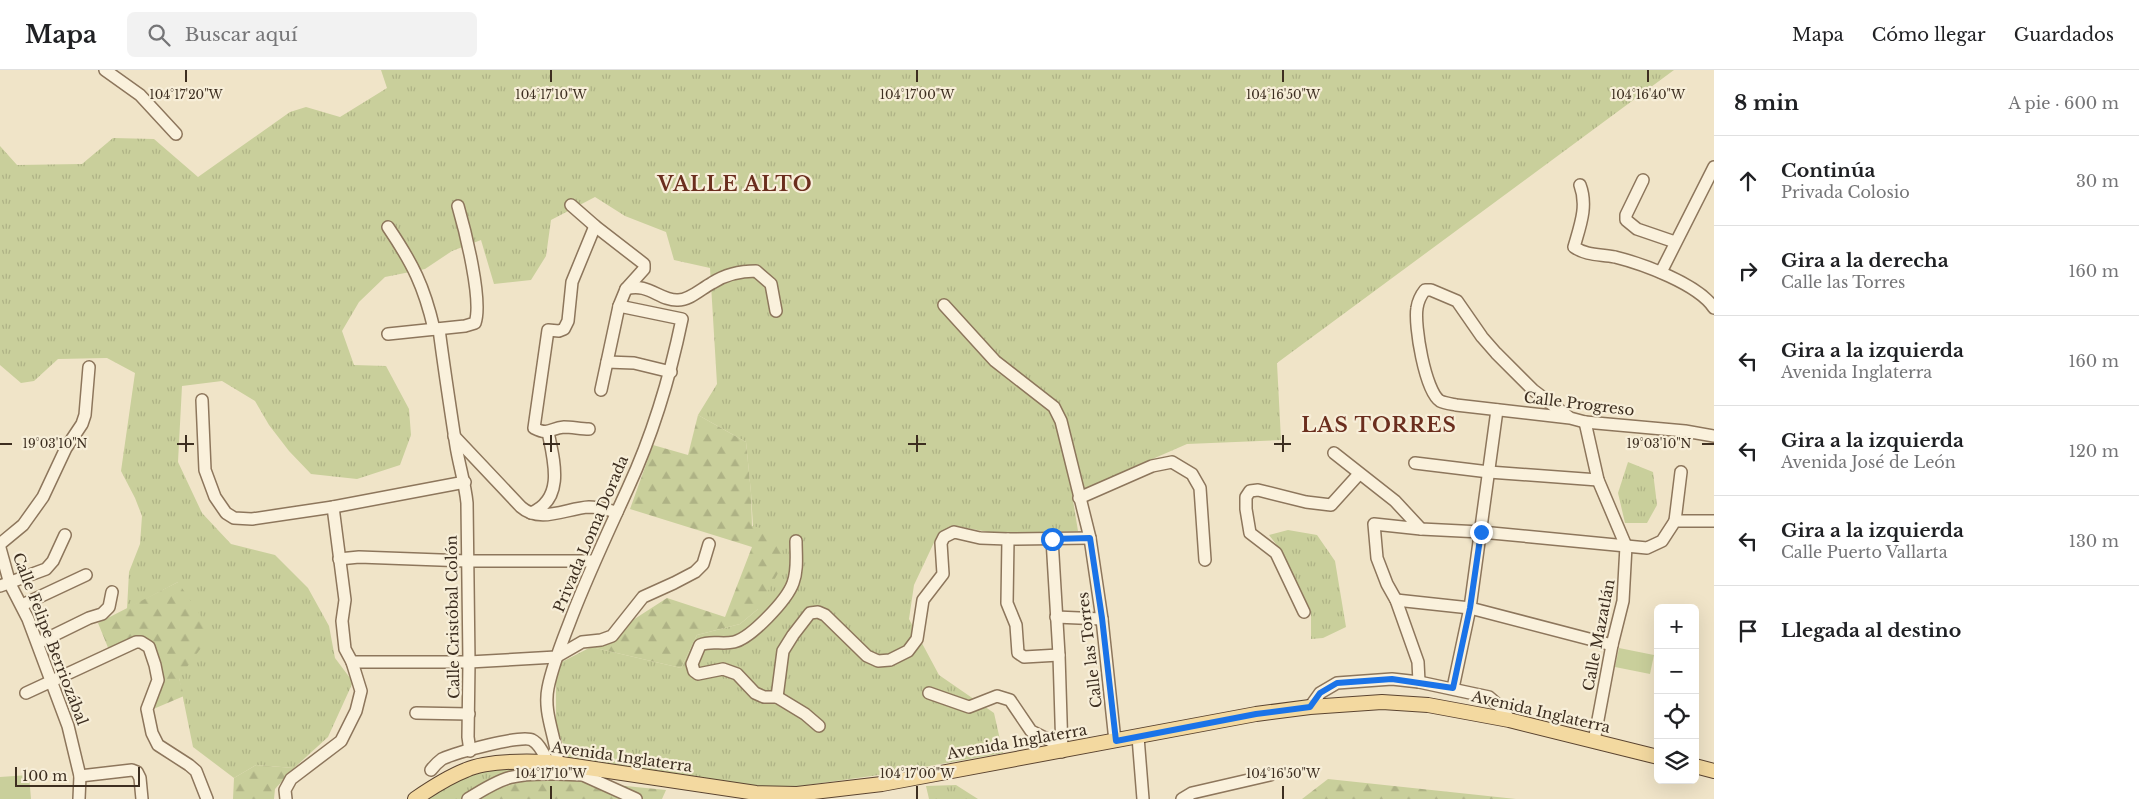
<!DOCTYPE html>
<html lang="es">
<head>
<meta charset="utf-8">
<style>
	:root { --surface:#fff; --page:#f2f2f2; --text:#202124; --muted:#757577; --line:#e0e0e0 }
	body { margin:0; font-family:"Libre Baskerville",serif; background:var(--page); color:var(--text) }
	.controls { position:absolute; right:15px; bottom:15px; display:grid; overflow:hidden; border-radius:8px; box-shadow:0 5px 20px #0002 }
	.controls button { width:45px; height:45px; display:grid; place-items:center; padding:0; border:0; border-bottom:1px solid var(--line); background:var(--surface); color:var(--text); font:25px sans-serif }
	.scale { position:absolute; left:15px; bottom:12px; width:125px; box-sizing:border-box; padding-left:5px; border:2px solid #3d2e20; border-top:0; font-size:14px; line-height:18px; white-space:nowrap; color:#3d2e20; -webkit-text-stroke:4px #f7eed8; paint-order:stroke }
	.stop { position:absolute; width:15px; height:15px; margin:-11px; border:4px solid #1a73e8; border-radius:50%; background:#fff }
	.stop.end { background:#1a73e8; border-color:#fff; box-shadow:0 1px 5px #0008 }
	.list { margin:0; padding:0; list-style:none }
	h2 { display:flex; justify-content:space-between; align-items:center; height:65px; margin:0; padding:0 20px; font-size:21px }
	h2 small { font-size:16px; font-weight:400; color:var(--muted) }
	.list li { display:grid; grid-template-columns:32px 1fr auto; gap:15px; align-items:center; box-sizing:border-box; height:90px; padding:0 20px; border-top:1px solid var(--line) }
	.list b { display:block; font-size:19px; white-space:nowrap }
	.list p { margin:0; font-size:16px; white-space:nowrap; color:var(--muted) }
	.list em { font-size:16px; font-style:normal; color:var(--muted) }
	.icon { flex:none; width:28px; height:28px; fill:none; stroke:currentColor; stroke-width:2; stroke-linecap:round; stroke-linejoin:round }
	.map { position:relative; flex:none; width:1714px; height:729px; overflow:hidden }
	header { display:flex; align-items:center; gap:30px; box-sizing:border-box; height:70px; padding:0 25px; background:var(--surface); border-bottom:1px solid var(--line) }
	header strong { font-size:24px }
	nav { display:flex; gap:28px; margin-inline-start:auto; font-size:18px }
	.search { width:350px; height:45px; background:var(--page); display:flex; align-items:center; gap:12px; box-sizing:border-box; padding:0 18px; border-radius:8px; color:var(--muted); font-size:19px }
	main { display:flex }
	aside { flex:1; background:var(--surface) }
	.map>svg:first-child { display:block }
	.grass { fill:url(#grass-tufts) }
	.forest { fill:url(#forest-firs) }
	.green { fill:#c9cf9b }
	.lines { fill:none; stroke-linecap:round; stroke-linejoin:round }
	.minor-casing { stroke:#8d765c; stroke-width:14 }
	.major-casing { stroke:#5b4430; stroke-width:16 }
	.minor { stroke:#faf1dc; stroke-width:11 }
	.major { stroke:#f3d9a0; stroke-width:14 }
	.route { stroke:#1a73e8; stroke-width:6 }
	.ticks { fill:none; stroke:#3d2e20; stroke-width:2 }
	.labels { text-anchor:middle; stroke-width:4.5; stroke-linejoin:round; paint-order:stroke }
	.street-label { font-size:15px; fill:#3d2e20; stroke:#f7eed8 }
	.district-label { font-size:20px; font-weight:bold; letter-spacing:1px; fill:#6b2e1e; stroke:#f7eed8 }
	.ticks-label { font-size:12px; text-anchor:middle; fill:#3d2e20; stroke:#f7eed8; stroke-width:4.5; stroke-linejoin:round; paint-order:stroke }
</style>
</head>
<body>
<header>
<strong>Mapa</strong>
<div class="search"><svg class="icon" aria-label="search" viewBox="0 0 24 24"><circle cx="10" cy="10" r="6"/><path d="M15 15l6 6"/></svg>Buscar aquí</div>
<nav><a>Mapa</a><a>Cómo llegar</a><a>Guardados</a></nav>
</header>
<main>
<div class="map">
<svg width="1714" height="729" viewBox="0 0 1714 729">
	<defs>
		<pattern id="grass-tufts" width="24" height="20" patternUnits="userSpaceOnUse" patternTransform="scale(1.25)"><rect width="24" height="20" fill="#c9cf9b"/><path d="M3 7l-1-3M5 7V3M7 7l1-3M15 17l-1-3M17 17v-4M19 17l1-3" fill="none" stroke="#aeb285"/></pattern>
		<pattern id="forest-firs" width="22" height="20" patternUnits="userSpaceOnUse" patternTransform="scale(1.25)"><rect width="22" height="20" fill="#c9cf9b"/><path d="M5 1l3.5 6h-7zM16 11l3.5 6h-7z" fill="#aeb285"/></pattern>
	</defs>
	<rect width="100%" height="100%" fill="#f0e4c8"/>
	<!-- grass -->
	<g class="grass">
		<polygon points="381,0 1674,0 1277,293 1281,370 1187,374 1072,424 1078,461 999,464 956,456 938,464 914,515 909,549 939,605 994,643 1003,683 879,705 800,716 758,716 568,687 556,656 556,595 591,577 681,598 697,565 740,554 758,539 751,423 746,372 698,345 717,314 710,198 674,190 666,162 625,146 595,127 551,150 546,186 531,210 494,214 481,170 452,181 425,199 385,207 359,232 342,261 354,295 386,296 409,339 411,365 400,395 357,409 311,404 289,381 269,355 255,331 222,311 182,316 178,392 202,443 231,474 275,485 308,518 329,556 335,588 353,612 328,667 294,698 256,695 234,708 193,677 179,608 178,512 127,539 129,502 140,474 142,446 135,428 121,401 135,303 107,288 58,289 34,311 21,313 0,295 0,76 17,95 82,94 113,68 154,69 198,107 290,42 306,37 340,47 387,18"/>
		<polygon points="1628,392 1653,402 1657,435 1647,453 1625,453 1618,423"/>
		<polygon points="1288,460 1317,465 1335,491 1346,557 1323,568 1311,569 1311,541 1282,482 1269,465"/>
		<polygon points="542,697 555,710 529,710 492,720 478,729 428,729 468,705 503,699"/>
		<polygon points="956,715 978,729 929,729 926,716"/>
	</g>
	<!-- forest -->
	<g class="forest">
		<polygon points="698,345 746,372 751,423 752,456 783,463 782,496 758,539 740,554 697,565 681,598 591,577 667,528 725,547 752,477 630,439 653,375 688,385"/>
		<polygon points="178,512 212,563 179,608 184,626 151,640 158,616 148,575 109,580 98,553"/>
		<polygon points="256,695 294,698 275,719 274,729 233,729 234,708"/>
		<polygon points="1328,709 1516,729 1302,729"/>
		<polygon points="529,710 565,710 666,720 662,729 478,729 492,720"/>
	</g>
	<!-- green -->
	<g class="green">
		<polygon points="1619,578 1654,585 1650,604 1615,597"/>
		<polygon points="29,705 31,729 0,729 0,707"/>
	</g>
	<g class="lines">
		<defs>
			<g id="minor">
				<polyline points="105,0 140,25 176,64"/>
				<polyline points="1643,110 1626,145 1626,150 1637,159 1675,172"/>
				<path d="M 1580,115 C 1588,136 1580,156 1574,177 C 1587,186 1601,184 1615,187 C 1643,194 1698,214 1714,238"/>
				<polyline points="571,135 595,156 644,194 644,199 626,219 619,236 601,320"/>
				<path d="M 388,157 C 413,194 424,216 434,259"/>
				<polyline points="1661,202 1714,97"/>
				<path d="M 626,219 C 648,212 660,231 678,230 C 690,230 701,219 712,213 C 726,204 740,201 756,201 L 771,214 L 776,241"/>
				<polyline points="944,235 995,291 1054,337 1061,351 1090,468 1102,549 1115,671"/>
				<path d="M 619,236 L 682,249 C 670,307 653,364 628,418 C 609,460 589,502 572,546 C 563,570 553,593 548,618 C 542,647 561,675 557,704 L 583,705 L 636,729"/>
				<path d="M 439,259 C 444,298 450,337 456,376 C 459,395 465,413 467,433 L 469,592 L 468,667 L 470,681"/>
				<path d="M 388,264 L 465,256 L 475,253 C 483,231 465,160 458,136"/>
				<polyline points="607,292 634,293 671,302"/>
				<polyline points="202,330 205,400 215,427 226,443 234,448 252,449 333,437 465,412"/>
				<path d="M 1570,348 L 1533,320 L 1496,283 L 1482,267 L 1457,231 L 1431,220 L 1425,220 C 1421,225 1418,231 1417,238 C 1414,255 1425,321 1440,331 C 1444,333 1451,334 1456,335 L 1570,348 L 1585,352 L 1685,361 L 1714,366"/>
				<polyline points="1585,352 1598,410 1626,476 1623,531 1612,575 1594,671"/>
				<path d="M 589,359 C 581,359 572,357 564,357 C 550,358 549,366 534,358 L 548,260 L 559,261 L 564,259 L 568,251 L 572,212 L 595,156"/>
				<path d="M 454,366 L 521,437 C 540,454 567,438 589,437 C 599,437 608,440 617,442"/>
				<polyline points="1334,383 1395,431 1421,459"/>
				<polyline points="1415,393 1489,402 1598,410"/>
				<polyline points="1079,428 1152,396 1172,392 1192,404 1200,418 1205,490"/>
				<path d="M 531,443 C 565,429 554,391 548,362"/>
				<polyline points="1675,451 1681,402"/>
				<polyline points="1008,469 1007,533 1016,555 1018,583 1024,587 1059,585"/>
				<polyline points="1052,469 1059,585 1062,682"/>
				<path d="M 796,471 C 796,485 798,500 793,513 C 787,530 751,568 734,572 C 722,575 711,570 700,575 L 692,594 L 694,601 L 698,604 L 723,599 L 737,604 L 755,623 L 764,627 L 777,627 L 783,581 L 793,565 L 810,543 L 818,542 L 825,545 L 867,586 L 878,591 L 890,590 L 908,581 L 917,569 L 923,530 L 943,504 L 941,473 L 944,467 L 954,462 L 980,468 L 1008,469 L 1090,468"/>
				<polyline points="0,474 23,455 43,427 66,378 82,354 85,345 89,297"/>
				<polyline points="0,478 10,514 28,549 68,656 80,706 79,729"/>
				<polyline points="339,489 359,487 467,491 594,491"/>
				<polyline points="0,516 46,499 53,491 65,465"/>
				<polyline points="1396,530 1470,538 1612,575"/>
				<polyline points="22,535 86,505"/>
				<polyline points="1304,542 1276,483 1250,463 1246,439 1246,427 1250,421 1258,420 1306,432 1331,435 1359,404"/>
				<polyline points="1056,547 1102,549"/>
				<polyline points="38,573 89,548 102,544 109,537 112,522"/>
				<polyline points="352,592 469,592 556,587 582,572 601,570 612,566 643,527 674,513 695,502 703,494 709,474"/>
				<polyline points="1419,612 1418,592 1396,530 1387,514 1377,488 1374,454 1421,459 1481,462 1647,478 1662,471 1675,451 1714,451"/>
				<polyline points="1453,618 1470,538 1497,340"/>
				<polyline points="26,623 136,572 141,572 149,577 155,595 158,610 147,639 152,663 158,675 189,695 196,701 207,729"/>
				<polyline points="929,623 969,637 997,626 1010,630 1031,661 1061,676"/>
				<polyline points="777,627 805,644 819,656"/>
				<polyline points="1310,637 1320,623 1337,613 1392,609 1419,612 1489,627 1504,640 1509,650"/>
				<polyline points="416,643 469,644"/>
				<polyline points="1138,667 1143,729"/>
				<path d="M 431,700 C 434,696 438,692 442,689 C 455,683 522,664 532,670 C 540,674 544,685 548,692"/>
				<polyline points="80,706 132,700 137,702 140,708 142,729"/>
				<polyline points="286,729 285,720 291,709 341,671 356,641 361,621 352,592 345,579 342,551 345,530 333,437"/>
				<path d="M 468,729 C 504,706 514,703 557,704"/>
				<polyline points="1182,729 1192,723 1270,705"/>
			</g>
			<g id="major">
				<polyline points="1695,696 1714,701"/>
				<path d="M 415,729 C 431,718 448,707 466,700 C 486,691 525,691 548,692 L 756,723 L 797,724 L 882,714 L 1256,644 L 1310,637 L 1382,632 L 1428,635 L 1509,650 L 1658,687"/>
			</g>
		</defs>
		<!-- minor casing -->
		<use href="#minor" class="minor-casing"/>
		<!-- major casing -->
		<use href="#major" class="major-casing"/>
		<!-- minor -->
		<use href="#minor" class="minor"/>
		<!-- major -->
		<use href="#major" class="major"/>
	</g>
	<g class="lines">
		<!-- route -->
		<polyline class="route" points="1052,469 1090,468 1102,548 1116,671 1256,644 1310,637 1320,623 1337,613 1392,609 1453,618 1470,538 1481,462"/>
	</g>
	<!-- ticks -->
	<path class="ticks" d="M 186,0 L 186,12M 551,0 L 551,12M 917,0 L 917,12M 1283,0 L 1283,12M 1648,0 L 1648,12M 186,365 L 186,382M 551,365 L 551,382M 917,365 L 917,382M 1283,365 L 1283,382M 0,374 L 12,374M 177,374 L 194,374M 543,374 L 560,374M 908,374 L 926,374M 1274,374 L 1291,374M 1702,374 L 1714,374M 551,716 L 551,729M 917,716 L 917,729M 1283,716 L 1283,729"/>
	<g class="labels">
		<!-- street labels -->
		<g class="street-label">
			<text transform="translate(1579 334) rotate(7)" y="5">Calle Progreso</text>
			<text transform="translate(591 464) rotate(-67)" y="5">Privada Loma Dorada</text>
			<text transform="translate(453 547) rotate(-91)" y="5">Calle Cristóbal Colón</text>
			<text transform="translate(1599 565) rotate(-79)" y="5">Calle Mazatlán</text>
			<text transform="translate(50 569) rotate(69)" y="5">Calle Felipe Berriozábal</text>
			<text transform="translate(1090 580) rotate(-97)" y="5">Calle las Torres</text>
			<text transform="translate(1541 642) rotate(13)" y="5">Avenida Inglaterra</text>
			<text transform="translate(1017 672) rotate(-10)" y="5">Avenida Inglaterra</text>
			<text transform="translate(622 687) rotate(8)" y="5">Avenida Inglaterra</text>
		</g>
		<!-- district labels -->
		<g class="district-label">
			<text x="735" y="121">VALLE ALTO</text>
			<text x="1379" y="362">LAS TORRES</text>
		</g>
	</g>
	<g class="ticks-label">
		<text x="186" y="29">104°17'20"W</text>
		<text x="551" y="29">104°17'10"W</text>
		<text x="917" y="29">104°17'00"W</text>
		<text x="1283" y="29">104°16'50"W</text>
		<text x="1648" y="29">104°16'40"W</text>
		<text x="55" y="378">19°03'10"N</text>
		<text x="1659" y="378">19°03'10"N</text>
		<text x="551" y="708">104°17'10"W</text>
		<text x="917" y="708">104°17'00"W</text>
		<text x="1283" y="708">104°16'50"W</text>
	</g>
</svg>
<div class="controls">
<button>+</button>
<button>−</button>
<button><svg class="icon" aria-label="locate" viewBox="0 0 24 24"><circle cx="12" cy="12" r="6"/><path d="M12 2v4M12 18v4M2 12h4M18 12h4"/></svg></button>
<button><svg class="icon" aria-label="layers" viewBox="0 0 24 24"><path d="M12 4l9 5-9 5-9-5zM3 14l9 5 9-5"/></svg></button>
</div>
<div class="scale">100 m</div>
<div class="stop" style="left:1052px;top:469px"></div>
<div class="stop end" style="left:1481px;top:462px"></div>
</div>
<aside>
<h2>8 min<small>A pie · 600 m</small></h2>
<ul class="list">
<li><svg class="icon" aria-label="ahead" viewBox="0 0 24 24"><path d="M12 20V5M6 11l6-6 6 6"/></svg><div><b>Continúa</b><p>Privada Colosio</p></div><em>30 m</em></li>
<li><svg class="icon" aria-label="right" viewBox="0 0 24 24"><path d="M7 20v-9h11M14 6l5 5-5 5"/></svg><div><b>Gira a la derecha</b><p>Calle las Torres</p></div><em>160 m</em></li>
<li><svg class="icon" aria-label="left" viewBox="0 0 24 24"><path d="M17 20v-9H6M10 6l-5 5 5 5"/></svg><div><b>Gira a la izquierda</b><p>Avenida Inglaterra</p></div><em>160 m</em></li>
<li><svg class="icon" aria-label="left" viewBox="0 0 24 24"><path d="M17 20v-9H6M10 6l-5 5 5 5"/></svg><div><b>Gira a la izquierda</b><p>Avenida José de León</p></div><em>120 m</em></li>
<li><svg class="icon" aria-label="left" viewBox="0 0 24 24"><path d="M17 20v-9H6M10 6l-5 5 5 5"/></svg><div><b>Gira a la izquierda</b><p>Calle Puerto Vallarta</p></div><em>130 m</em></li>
<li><svg class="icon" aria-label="arrive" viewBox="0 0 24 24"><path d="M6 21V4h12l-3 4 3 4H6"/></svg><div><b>Llegada al destino</b></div></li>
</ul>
</aside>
</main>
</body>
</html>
